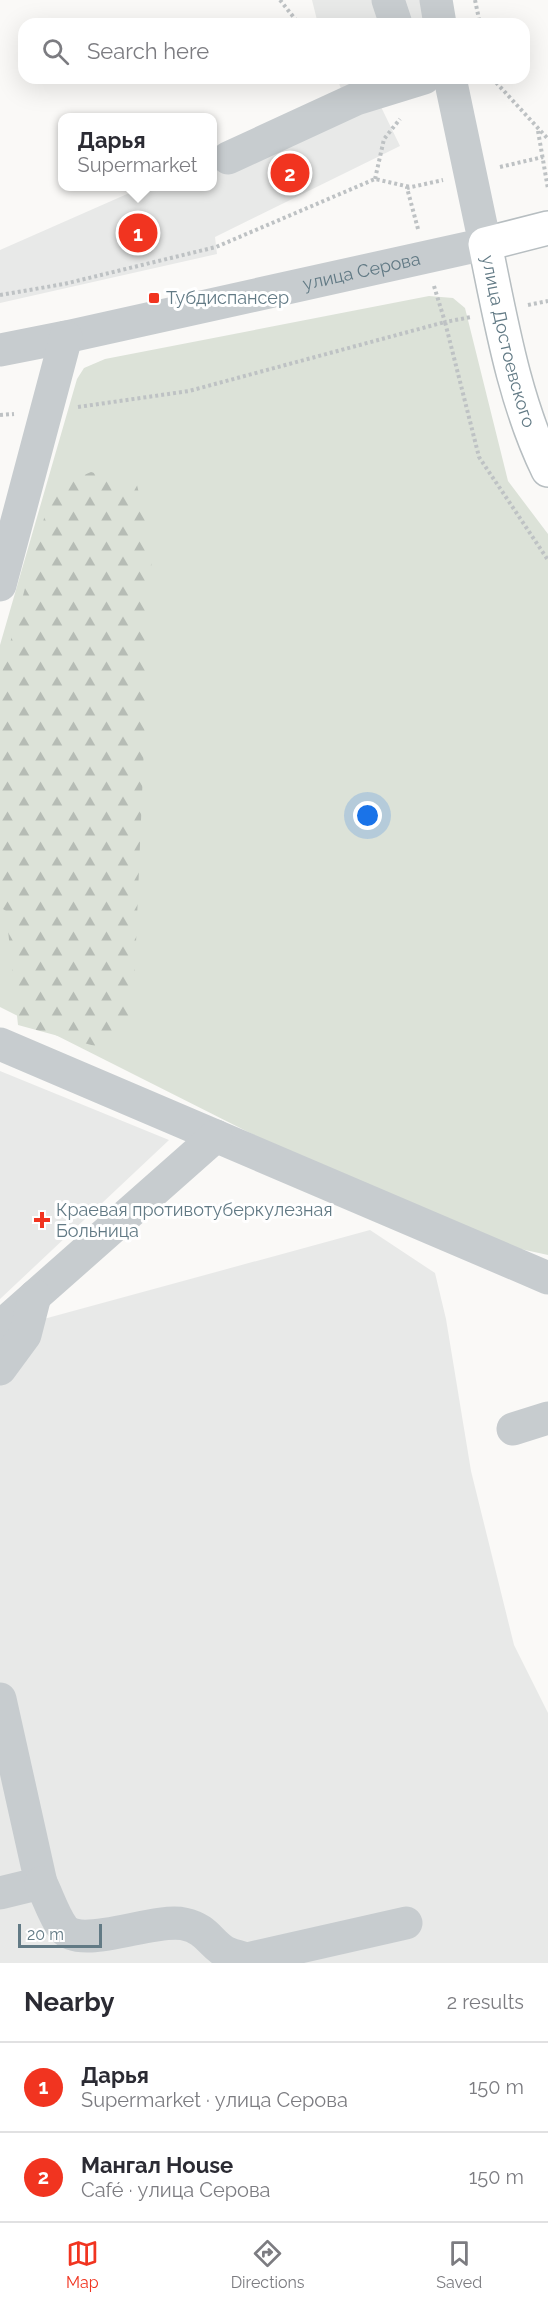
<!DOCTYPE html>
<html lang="en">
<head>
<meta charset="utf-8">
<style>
	:root { --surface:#fff; --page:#f7f7f7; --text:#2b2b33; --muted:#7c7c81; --line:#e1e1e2; --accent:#f13420 }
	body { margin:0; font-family:Raleway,sans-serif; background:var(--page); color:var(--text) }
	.scale { position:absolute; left:18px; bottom:15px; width:84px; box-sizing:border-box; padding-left:6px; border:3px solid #627a85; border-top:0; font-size:16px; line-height:21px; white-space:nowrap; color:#627a85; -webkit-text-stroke:4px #fff; paint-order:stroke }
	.you { position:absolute; left:368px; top:816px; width:21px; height:21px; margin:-15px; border:4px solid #fff; border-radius:50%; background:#1a73e8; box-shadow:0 0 0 9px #1a73e833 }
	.badge { display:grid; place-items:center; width:39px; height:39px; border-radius:50%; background:var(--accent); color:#fff; font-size:20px; font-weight:700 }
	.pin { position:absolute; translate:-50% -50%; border:3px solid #fff; box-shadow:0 2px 6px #0006 }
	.popup { position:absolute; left:58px; top:113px; width:159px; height:78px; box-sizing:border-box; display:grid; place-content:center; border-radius:12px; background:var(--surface); filter:drop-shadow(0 2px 4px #0005); font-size:20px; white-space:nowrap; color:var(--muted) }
	.popup b { font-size:22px; color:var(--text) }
	.popup::after { content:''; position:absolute; left:50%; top:100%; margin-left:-12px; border:12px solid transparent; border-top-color:var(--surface) }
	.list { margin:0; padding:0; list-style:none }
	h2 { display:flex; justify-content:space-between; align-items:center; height:78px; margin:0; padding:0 24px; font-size:26px }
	h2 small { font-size:20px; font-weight:400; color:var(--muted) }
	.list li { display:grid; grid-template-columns:39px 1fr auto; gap:18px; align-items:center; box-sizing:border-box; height:90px; padding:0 24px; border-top:2px solid var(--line) }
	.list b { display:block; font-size:22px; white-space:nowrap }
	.list p { margin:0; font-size:20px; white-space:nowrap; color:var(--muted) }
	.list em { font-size:20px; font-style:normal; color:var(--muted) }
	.icon { flex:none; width:33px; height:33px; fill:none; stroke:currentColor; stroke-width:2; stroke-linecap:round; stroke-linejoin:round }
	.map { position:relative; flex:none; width:548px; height:1963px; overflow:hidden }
	.search { position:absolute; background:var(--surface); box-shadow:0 6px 24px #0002; left:18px; right:18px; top:18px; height:66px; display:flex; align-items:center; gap:15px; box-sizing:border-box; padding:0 21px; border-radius:18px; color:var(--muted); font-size:22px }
	.sheet { height:258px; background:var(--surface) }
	nav { display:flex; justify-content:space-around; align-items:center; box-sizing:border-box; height:84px; border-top:2px solid var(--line); background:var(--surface); font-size:16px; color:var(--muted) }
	nav a { display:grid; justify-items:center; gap:3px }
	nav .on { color:var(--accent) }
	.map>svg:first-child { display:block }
	.built { fill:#e8e9e8 }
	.grass { fill:#dce2d8 }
	.forest { fill:url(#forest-firs) }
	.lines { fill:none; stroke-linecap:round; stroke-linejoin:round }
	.major-casing { stroke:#b7bec1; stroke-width:36 }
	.path { stroke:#bec2c4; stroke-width:4; stroke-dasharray:3 3; stroke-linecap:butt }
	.minor { stroke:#c7cccf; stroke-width:33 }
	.major { stroke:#fff; stroke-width:33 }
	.poi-dot { fill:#f13420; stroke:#fff; stroke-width:2 }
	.labels { text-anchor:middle; stroke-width:6; stroke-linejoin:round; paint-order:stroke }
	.street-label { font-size:18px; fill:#627a85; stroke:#fff }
	.poi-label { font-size:18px; fill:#627a85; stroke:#fff; text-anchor:start }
</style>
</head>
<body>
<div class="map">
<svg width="548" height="1963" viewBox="0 0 548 1963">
	<defs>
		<pattern id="forest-firs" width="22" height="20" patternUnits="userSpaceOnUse" patternTransform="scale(1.5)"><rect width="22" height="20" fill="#dce2d8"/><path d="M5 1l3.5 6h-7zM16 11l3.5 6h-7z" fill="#b6bcb5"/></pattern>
	</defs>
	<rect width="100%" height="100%" fill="#faf9f7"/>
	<!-- built -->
	<g class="built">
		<polygon points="312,0 424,0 428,24 318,24"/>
		<polygon points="337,78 367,78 400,146 215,237 217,254 0,303 0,250 143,187 213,186 213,156 344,97"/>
		<polygon points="0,1071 169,1140 0,1299"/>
		<polygon points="370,1230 435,1273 446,1319 471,1471 514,1645 548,1713 548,1963 0,1963 0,1349 29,1323"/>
	</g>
	<!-- grass -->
	<polygon class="grass" points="429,296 453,298 465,308 508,481 548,534 548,1255 502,1245 268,1142 0,1007 0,645 77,379 84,368 105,359"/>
	<!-- forest -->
	<polygon class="forest" points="91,472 137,485 152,549 133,1017 95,1046 18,1025 6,911 0,907 0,680 52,489"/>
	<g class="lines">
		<defs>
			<g id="major">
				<path id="s2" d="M 548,228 L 485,244 C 501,321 514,400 548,470"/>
			</g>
		</defs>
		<!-- major casing -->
		<use href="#major" class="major-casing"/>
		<!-- path -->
		<g class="path">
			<polyline points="280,0 299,24"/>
			<polyline points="475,0 480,24"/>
			<polyline points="492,78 548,139"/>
			<polyline points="538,131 548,189"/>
			<polyline points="500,167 543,157"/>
			<polyline points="375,179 384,139 400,119"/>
			<polyline points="418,229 407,188 443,180"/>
			<polyline points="434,286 445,322 471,317"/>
			<polyline points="0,295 64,284 216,247 375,179 410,187"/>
			<polyline points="528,305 548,301"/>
			<polyline points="78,407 189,391 445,322 479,457 548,560"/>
			<polyline points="0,415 14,414"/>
		</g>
		<!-- minor -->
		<g class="minor">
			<polyline points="388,0 396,24"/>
			<polyline points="436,0 440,24"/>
			<polyline points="228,158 356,99 424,78"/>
			<path id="s1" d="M 0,350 L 66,337 L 485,244 L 450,78"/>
			<polyline points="0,585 66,337"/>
			<polyline points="0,1044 548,1278"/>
			<polyline points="0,1327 216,1136"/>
			<polyline points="0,1369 25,1335 35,1296"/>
			<polyline points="513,1429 548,1418"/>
			<polyline points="0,1699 41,1883 0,1893"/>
			<path d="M 41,1883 C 48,1897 54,1916 63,1928 C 82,1951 154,1917 184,1924 C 207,1929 209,1942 225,1952 C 231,1955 240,1957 247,1959 L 406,1923"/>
		</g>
		<!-- major -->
		<use href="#major" class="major"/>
	</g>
	<!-- markers -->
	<g class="poi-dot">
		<rect x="148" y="292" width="12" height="12" rx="3"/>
		<path d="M39 1211h6v6h6v6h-6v6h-6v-6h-6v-6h6z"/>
	</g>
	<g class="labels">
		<!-- street labels -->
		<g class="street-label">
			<text dy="6" stroke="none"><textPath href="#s1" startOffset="370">улица Серова</textPath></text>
			<text dy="6" stroke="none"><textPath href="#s2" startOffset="165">улица Достоевского</textPath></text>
		</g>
		<!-- poi labels -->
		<g class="poi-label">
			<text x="166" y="304">Тубдиспансер</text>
			<text x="56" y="1216">Краевая противотуберкулезная<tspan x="56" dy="21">Больница</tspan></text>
		</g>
	</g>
</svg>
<div class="scale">20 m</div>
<div class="you"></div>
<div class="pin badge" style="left:138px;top:233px">1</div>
<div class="popup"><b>Дарья</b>Supermarket</div>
<div class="pin badge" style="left:290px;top:173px">2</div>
<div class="search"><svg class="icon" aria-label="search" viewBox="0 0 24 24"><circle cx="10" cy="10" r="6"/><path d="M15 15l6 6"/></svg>Search here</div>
</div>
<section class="sheet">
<h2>Nearby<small>2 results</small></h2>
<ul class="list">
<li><span class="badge">1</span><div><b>Дарья</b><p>Supermarket · улица Серова</p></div><em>150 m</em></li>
<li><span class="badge">2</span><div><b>Мангал House</b><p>Café · улица Серова</p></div><em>150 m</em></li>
</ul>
</section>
<nav>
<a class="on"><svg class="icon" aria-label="map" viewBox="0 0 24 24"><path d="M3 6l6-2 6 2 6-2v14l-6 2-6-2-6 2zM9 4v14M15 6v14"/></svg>Map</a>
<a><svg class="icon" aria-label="directions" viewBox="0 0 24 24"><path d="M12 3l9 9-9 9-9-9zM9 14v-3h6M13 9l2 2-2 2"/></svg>Directions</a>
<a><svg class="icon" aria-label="saved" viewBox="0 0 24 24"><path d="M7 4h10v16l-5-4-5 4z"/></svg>Saved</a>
</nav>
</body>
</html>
